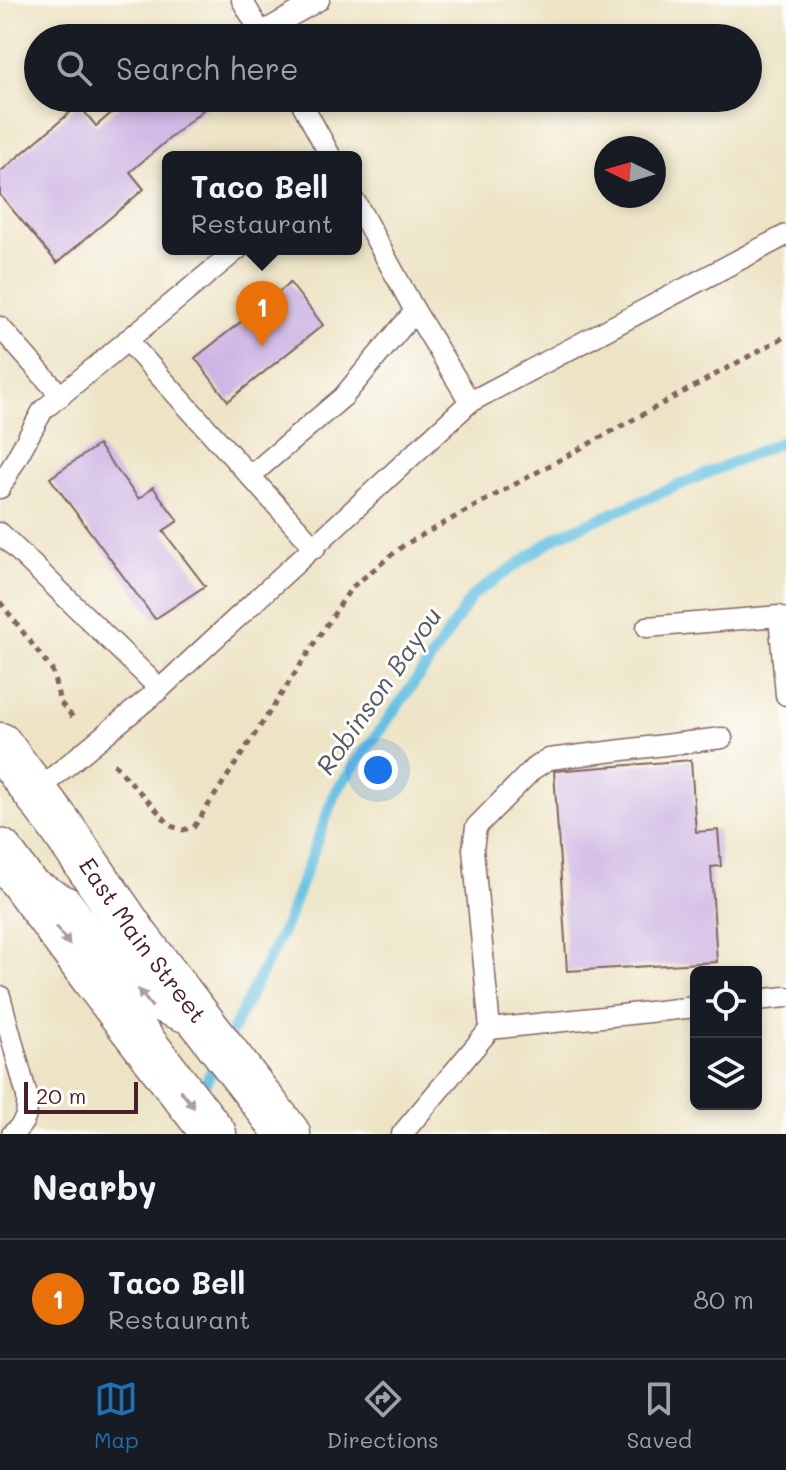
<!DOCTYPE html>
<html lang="en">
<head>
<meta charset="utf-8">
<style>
	:root { --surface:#171b24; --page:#242831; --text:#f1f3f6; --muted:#9ea1a6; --line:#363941; --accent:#1f6fb2 }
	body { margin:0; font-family:Mali,sans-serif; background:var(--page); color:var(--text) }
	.controls { position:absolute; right:24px; bottom:24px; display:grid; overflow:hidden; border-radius:12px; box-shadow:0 4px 12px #0003 }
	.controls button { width:72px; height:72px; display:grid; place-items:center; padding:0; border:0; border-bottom:2px solid var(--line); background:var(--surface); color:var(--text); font:40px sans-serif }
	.compass { position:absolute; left:594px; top:136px; width:72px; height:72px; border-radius:50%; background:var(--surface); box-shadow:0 4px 12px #0003; rotate:275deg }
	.scale { position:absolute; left:24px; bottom:20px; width:114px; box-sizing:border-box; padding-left:8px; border:4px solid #4a1f2b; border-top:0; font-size:22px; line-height:28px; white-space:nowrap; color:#4a1f2b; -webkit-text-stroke:6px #fdfcf7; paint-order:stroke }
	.you { position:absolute; left:378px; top:770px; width:28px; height:28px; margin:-20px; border:6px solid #fff; border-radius:50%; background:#1a73e8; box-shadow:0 0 0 12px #1a73e833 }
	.badge { display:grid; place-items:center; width:52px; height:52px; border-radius:50%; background:var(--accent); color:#fff; font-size:26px; font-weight:700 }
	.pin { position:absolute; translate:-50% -66px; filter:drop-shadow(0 2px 4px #0008) }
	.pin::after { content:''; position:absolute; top:42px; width:28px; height:24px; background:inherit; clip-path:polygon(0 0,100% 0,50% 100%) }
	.popup { position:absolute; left:162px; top:151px; width:200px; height:104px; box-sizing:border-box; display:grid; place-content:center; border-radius:12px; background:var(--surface); filter:drop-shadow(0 2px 6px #0005); font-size:26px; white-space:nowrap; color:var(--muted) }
	.popup b { font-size:30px; color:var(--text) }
	.popup::after { content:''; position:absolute; left:50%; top:100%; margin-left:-16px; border:16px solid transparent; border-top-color:var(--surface) }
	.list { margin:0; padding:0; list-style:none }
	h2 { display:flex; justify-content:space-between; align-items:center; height:104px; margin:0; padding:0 32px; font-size:34px }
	h2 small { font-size:26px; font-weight:400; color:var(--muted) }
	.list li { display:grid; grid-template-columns:52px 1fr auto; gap:24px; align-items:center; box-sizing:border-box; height:120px; padding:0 32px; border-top:2px solid var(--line) }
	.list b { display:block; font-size:30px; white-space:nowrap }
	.list p { margin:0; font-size:26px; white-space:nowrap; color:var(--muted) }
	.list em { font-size:26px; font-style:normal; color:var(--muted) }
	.icon { flex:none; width:44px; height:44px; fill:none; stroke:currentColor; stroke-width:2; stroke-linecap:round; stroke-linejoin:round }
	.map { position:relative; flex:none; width:786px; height:1134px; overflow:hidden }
	.search { position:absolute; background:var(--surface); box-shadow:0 4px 12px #0003; left:24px; right:24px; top:24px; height:88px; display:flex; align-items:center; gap:20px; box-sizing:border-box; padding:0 28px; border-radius:44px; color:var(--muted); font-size:30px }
	.sheet { height:224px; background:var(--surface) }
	nav { display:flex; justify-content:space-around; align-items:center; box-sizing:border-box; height:112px; border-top:2px solid var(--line); background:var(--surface); font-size:22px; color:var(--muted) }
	nav a { display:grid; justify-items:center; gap:4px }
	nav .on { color:var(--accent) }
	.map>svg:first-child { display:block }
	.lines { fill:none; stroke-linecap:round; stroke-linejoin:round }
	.stream { stroke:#65c1e3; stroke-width:11 }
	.building { fill:#ceb6e4 }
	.lane-casing { stroke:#836461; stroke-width:23 }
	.primary-casing { stroke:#836461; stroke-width:47 }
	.path { stroke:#836461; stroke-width:5; stroke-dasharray:6 6; stroke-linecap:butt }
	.lane { stroke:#fff; stroke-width:20 }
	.primary { stroke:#fff; stroke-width:44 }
	.oneway { fill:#ae9aa0 }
	.labels { text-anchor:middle; stroke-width:6; stroke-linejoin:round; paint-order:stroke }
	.street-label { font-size:24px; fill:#4a1f2b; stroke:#fdfcf7 }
	.water-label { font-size:26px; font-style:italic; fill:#53586b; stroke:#fdfcf7 }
</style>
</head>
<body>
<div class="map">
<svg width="786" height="1134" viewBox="0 0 786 1134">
	<rect width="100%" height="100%" fill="#fdfcf7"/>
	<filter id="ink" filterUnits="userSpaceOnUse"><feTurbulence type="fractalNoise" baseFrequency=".0125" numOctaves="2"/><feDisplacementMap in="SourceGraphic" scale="16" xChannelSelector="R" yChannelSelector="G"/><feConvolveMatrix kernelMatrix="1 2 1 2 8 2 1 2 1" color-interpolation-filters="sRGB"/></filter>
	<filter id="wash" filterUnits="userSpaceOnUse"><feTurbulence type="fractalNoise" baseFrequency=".006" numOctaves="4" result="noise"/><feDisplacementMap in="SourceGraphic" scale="32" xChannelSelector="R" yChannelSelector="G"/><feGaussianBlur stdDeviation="1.8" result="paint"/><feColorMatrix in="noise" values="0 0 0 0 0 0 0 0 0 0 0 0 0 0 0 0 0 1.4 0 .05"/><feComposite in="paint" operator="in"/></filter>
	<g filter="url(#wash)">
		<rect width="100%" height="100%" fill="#ede4c6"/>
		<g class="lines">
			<!-- stream -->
			<g class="stream">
				<polyline points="227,1041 286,924 335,793 427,665 473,595 558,536 786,440"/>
				<polyline points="198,1098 217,1060"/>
			</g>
		</g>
		<g id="blocks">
			<!-- building -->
			<g class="building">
				<polygon points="129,98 217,98 130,172 144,189 57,263 0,195 0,172 79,105 96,126"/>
				<polygon points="290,283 323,325 228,401 195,358"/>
				<polygon points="98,445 139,499 153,487 178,521 163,531 205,586 155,619 50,478"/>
				<polygon points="691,760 696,832 718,830 721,866 711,867 717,962 567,971 554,771"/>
			</g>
		</g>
	</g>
	<g filter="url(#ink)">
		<use href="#blocks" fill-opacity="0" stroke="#836461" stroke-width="2"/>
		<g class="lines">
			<defs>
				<g id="lane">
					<polyline points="242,0 264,38"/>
					<polyline points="261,33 319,0"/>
					<polyline points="299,98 331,157"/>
					<polyline points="0,327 61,396"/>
					<polyline points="127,340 315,548"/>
					<polyline points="470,402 786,235"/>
					<polyline points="250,476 343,397 415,311"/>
					<polyline points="0,488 43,410 238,249"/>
					<polyline points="0,533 160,689"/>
					<polyline points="647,627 779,616 786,695"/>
					<polyline points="35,792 160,689 470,402 415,311 356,203"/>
					<polyline points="33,878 70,898 152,1009 193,1026"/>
					<path d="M 0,996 L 27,1096 C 28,1114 26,1123 12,1134"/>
					<polyline points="756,1000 786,997"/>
					<polyline points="490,1029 473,849 476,827 533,769 549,759 722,738"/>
					<polyline points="402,1134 490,1029 696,1007"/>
				</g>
				<g id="primary">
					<path id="s1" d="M 0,745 L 60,825 L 138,939 L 288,1134"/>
					<polyline points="0,851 95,980 214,1134"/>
				</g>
			</defs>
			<!-- lane casing -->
			<use href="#lane" class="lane-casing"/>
			<!-- primary casing -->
			<use href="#primary" class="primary-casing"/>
			<!-- path -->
			<g class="path">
				<polyline points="0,602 52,670 60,702 76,721"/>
				<polyline points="114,764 171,826 183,830 194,827 351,588 404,545 786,336"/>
			</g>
			<!-- lane -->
			<use href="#lane" class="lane"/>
			<!-- primary -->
			<use href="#primary" class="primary"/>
		</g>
		<!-- one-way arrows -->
		<defs><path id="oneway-solid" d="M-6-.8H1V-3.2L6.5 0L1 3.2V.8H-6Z" transform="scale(2)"/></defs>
		<g class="oneway">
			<use href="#oneway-solid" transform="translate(63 936) rotate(54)"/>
			<use href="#oneway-solid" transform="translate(145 998) rotate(-128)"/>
			<use href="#oneway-solid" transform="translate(187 1099) rotate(52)"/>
		</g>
	</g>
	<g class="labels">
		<!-- street labels -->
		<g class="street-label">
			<text dy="8" stroke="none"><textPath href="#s1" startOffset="242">East Main Street</textPath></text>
		</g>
		<!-- water labels -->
		<g class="water-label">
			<text transform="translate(379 691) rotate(-55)" y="9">Robinson Bayou</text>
		</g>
	</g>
</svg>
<div class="controls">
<button><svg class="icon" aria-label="locate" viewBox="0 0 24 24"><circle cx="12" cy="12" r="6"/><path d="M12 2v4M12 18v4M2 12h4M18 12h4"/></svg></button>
<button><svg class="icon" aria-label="layers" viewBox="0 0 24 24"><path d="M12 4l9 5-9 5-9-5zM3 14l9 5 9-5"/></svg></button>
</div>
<svg class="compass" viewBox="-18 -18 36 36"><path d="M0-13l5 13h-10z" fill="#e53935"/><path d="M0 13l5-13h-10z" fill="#9ea1a6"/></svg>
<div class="scale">20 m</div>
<div class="you"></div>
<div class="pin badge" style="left:262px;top:347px;background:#e8710a">1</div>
<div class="popup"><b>Taco Bell</b>Restaurant</div>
<div class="search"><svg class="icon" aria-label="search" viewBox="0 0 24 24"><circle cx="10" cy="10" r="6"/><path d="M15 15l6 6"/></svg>Search here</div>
</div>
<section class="sheet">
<h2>Nearby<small></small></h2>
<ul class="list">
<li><span class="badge" style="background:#e8710a">1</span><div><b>Taco Bell</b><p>Restaurant</p></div><em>80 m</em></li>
</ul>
</section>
<nav>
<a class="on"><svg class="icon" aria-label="map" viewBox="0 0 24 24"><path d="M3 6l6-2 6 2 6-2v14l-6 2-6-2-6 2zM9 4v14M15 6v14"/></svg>Map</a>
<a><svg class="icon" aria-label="directions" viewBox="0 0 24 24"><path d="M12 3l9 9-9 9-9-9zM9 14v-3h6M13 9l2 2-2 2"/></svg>Directions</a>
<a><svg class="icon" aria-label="saved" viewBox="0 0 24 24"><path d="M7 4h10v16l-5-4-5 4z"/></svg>Saved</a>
</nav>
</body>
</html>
